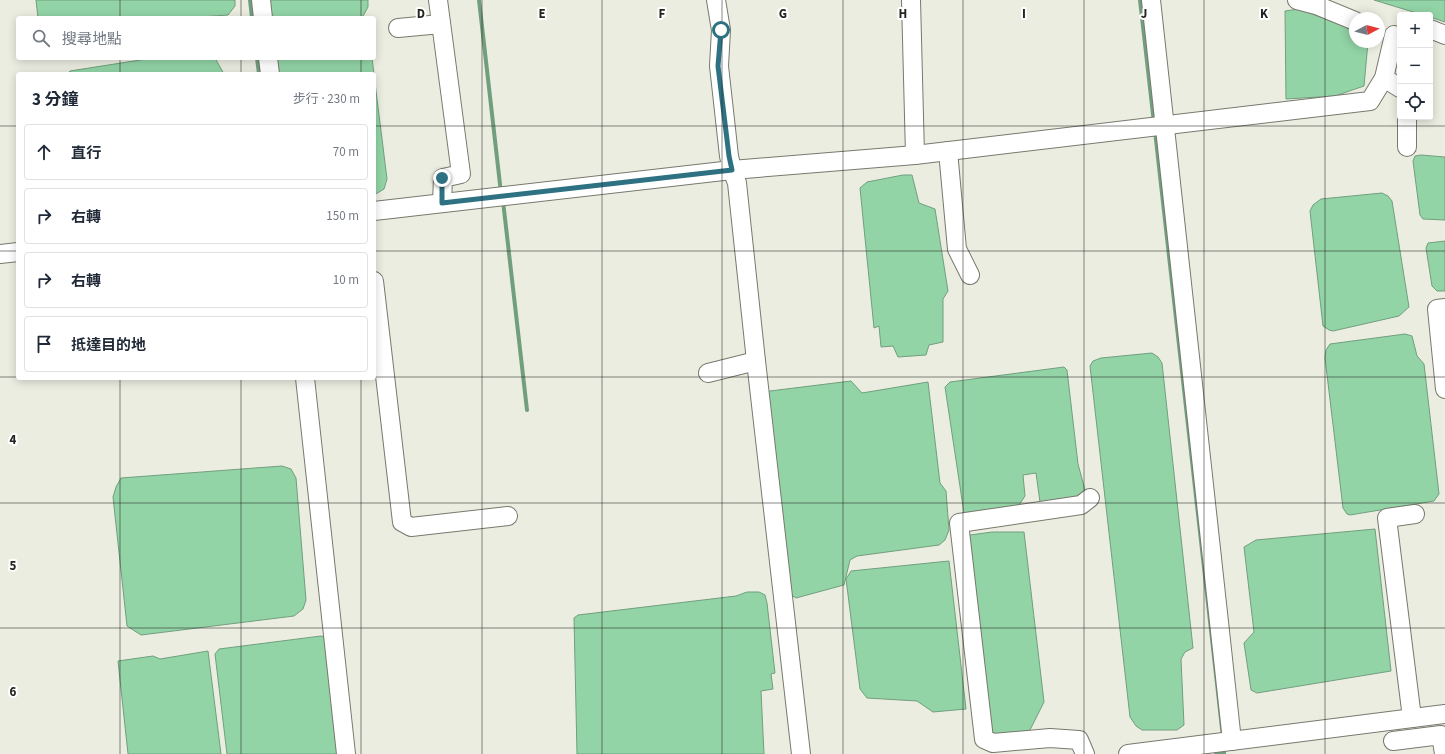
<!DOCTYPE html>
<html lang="zh-TW">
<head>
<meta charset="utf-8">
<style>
	:root { --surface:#fff; --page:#f6f6f7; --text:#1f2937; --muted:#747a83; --line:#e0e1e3 }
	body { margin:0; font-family:"Source Sans 3","Noto Sans TC",sans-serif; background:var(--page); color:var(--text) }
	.controls { position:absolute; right:12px; top:12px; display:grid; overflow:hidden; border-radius:4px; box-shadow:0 2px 10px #0003 }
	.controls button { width:36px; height:36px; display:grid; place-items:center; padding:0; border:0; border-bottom:1px solid var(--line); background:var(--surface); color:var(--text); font:20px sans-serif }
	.compass { position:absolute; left:1349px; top:12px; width:36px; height:36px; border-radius:50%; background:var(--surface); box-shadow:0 2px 10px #0003; rotate:83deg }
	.stop { position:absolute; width:12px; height:12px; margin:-9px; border:3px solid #2e7182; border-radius:50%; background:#fff }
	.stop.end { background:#2e7182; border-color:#fff; box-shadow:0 1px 4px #0008 }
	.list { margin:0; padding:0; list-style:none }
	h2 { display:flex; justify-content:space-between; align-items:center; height:52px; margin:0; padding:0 16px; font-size:17px }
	h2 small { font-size:13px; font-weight:400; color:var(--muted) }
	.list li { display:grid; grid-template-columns:26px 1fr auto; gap:12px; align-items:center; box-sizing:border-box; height:56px; margin:0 8px 8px; padding:0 8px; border:1px solid var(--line); border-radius:4px }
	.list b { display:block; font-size:15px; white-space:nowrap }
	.list em { font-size:13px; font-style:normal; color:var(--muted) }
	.icon { flex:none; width:22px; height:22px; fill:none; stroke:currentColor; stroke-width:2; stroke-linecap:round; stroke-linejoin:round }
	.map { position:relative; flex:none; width:1445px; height:754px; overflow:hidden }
	.search { position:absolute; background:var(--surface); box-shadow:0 2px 10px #0003; left:16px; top:16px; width:360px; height:44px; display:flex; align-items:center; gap:10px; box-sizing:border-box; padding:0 14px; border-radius:4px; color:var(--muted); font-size:15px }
	.panel { position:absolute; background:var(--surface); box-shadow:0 2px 10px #0003; left:16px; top:72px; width:360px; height:308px; border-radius:4px }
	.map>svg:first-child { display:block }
	.water { fill:#92d4a6; stroke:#719f7e }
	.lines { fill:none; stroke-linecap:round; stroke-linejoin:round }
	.stream { stroke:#719f7e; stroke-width:4 }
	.minor-casing { stroke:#78796e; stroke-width:20 }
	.minor { stroke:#fff; stroke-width:18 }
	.route { stroke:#2e7182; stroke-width:5 }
	.grid { fill:none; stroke:#242420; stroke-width:1; stroke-opacity:0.55 }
	.grid-label { font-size:13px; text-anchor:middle; font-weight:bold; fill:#242420; stroke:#fff; stroke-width:4; stroke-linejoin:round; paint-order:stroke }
</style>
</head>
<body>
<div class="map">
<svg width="1445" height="754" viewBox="0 0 1445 754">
	<rect width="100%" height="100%" fill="#ecede1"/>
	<!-- water -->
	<g class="water">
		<polygon points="36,0 235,0 235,6 228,15 187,18 38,18"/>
		<polygon points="268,0 368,0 368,7 362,18 271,18"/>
		<polygon points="1374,0 1445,0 1445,22 1430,17 1430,15 1423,15"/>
		<polygon points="1299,9 1355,30 1355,42 1368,42 1364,86 1335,96 1286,99 1285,11"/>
		<polygon points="153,58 215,58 224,74 67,74 70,71"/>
		<polygon points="276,58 372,58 374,74 277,74"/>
		<polygon points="374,75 387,179 384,189 374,195"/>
		<polygon points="1421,155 1445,157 1445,220 1423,219 1420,215 1413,161 1415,156"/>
		<polygon points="903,175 912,175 919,203 935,209 948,291 943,299 943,342 929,345 926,355 898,357 893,346 881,347 879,326 874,328 860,188 867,182"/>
		<polygon points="1382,193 1388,196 1392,201 1409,307 1399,316 1333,331 1329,330 1323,326 1310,211 1313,205 1321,199"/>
		<polygon points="1445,241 1445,291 1437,291 1432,286 1426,248 1428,243"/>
		<polygon points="1405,334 1412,336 1417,356 1424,364 1439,494 1434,501 1350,515 1347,514 1343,508 1325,358 1326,350 1330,344"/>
		<polygon points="1152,353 1158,357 1162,363 1193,648 1185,652 1181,659 1184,725 1177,730 1142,730 1136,726 1130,717 1090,366 1093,361 1101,358"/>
		<polygon points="1064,367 1067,370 1078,464 1085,490 1081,496 1040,502 1036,473 1023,475 1025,496 1019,505 964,513 945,387 950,382"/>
		<polygon points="851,381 862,393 928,382 940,483 946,491 949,530 945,540 939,545 857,556 850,560 844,585 796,598 785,591 766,394 770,391"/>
		<polygon points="282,466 291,469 296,478 306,600 303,609 294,616 141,635 127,626 113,497 116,487 121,478"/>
		<polygon points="1375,529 1391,671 1257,693 1251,690 1244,643 1254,632 1244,547 1256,540"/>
		<polygon points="992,532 1024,532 1044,702 1030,730 988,740 963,536"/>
		<polygon points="949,561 966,709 933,712 917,701 867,698 860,689 846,579 851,571"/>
		<polygon points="747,592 759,592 765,595 767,603 775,673 771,674 773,689 761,691 764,754 577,754 574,618 578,615 736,596"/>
		<polygon points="321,636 325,637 339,754 227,754 215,654 219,649"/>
		<polygon points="208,651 221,754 128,754 118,661 153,656 160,659"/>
	</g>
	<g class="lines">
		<!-- stream -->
		<g class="stream">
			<polyline points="250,0 252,18"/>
			<polyline points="479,0 501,193"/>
			<polyline points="1140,0 1154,123"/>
			<polyline points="257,58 259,74"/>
			<polyline points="1155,131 1223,737"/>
			<polyline points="503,201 527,410"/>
			<polyline points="1216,754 1224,753 1223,746"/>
		</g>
		<defs>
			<g id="minor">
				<polyline points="261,0 263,18"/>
				<polyline points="438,0 461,174 443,178 442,203"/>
				<polyline points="716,0 721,30 719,66 729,156 732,170 737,183 756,361 801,754"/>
				<polyline points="911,0 915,155"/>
				<polyline points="1151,0 1232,741"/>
				<polyline points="1297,0 1316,5 1355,21"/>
				<polyline points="398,28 441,24"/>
				<polyline points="1430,29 1445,35"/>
				<polyline points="268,58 270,74"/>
				<polyline points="1384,78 1400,88"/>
				<polyline points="1407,147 1407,117"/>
				<polyline points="948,151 957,249 970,275"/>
				<polyline points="374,211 732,170 915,155 1370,101 1384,78 1394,35"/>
				<polyline points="0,254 18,252"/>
				<polyline points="374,281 402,522 411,527 508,516"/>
				<polyline points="1445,308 1437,309 1445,389"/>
				<polyline points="708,373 756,361"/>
				<polyline points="305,378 346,754"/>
				<polyline points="1412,718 1387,518 1415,514"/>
				<polyline points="1393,741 1441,735 1444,754"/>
				<polyline points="1085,754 1079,740 1050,738 993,743 984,739 959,523 1081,505 1090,498"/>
				<polyline points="1128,754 1445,714"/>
			</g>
		</defs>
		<!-- minor casing -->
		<use href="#minor" class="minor-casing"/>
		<!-- minor -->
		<use href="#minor" class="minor"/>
	</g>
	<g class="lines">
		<!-- route -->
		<polyline class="route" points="442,178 442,203 732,170 729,156 718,66 721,30"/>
	</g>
	<!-- grid -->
	<path class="grid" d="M 120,0 L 120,18M 241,0 L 241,18M 361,0 L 361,18M 482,0 L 482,754M 602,0 L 602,754M 722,0 L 722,754M 843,0 L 843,754M 963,0 L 963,754M 1084,0 L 1084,754M 1204,0 L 1204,754M 1325,0 L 1325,754M 120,58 L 120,74M 241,58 L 241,74M 361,58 L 361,74M 0,126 L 18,126M 374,126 L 1445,126M 0,251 L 18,251M 374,251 L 1445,251M 0,377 L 18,377M 374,377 L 1445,377M 120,378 L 120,754M 241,378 L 241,754M 361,378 L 361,754M 0,503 L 1445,503M 0,628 L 1445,628"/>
	<g class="grid-label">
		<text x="421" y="18">D</text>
		<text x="542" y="18">E</text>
		<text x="662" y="18">F</text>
		<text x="783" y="18">G</text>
		<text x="903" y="18">H</text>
		<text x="1024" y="18">I</text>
		<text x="1144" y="18">J</text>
		<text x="1264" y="18">K</text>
		<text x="13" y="444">4</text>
		<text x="13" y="570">5</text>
		<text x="13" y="696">6</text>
	</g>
</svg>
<div class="controls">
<button>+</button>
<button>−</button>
<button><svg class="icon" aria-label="locate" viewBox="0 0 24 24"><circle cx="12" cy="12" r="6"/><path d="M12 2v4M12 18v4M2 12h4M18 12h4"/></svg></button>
</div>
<svg class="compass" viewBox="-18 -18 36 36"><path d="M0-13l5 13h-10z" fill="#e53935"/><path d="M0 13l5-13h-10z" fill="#747a83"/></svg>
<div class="stop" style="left:721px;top:30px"></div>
<div class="stop end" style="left:442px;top:178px"></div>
<div class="search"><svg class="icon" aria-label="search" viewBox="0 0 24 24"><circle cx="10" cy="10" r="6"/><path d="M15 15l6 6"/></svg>搜尋地點</div>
<section class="panel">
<h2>3 分鐘<small>步行 · 230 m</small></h2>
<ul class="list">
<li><svg class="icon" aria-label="ahead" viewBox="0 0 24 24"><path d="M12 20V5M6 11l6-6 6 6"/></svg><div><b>直行</b></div><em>70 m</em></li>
<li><svg class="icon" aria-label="right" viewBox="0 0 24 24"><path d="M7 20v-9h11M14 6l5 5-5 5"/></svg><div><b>右轉</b></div><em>150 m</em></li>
<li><svg class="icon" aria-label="right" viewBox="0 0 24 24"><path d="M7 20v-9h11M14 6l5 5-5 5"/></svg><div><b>右轉</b></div><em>10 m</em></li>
<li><svg class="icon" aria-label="arrive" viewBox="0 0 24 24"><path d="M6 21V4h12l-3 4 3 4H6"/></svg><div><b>抵達目的地</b></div></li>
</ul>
</section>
</div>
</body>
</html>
